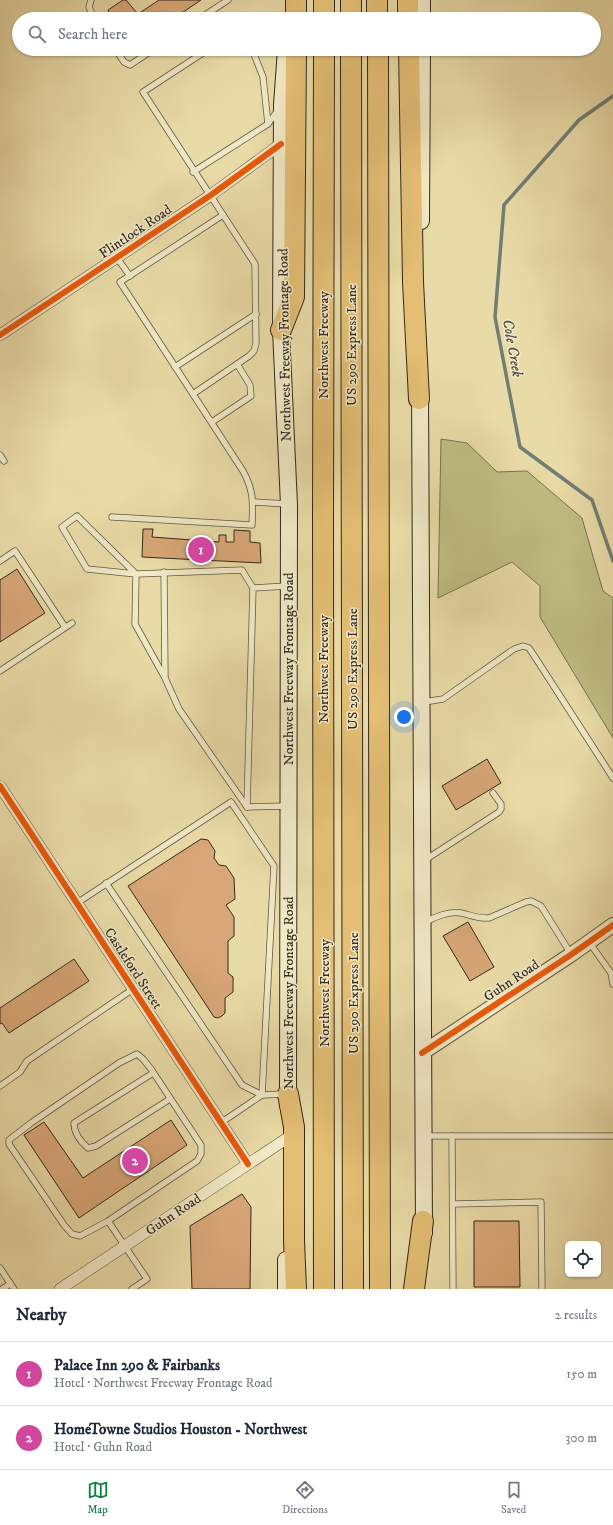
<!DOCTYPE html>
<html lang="en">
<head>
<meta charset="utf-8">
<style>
	:root { --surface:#fff; --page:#f6f6f7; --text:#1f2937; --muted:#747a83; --line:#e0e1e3; --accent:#0b8043 }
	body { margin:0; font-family:"IM FELL DW Pica",serif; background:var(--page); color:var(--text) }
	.controls { position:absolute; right:12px; bottom:12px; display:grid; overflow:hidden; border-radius:6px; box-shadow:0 1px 3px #0004 }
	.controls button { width:36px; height:36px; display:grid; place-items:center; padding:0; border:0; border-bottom:1px solid var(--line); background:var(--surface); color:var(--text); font:20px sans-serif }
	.you { position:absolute; left:404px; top:717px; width:14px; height:14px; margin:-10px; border:3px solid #fff; border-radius:50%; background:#1a73e8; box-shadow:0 0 0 6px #1a73e833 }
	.badge { display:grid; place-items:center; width:26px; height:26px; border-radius:50%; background:var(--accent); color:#fff; font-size:13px; font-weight:700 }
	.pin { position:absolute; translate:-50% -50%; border:2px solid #fff; box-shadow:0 1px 4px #0006 }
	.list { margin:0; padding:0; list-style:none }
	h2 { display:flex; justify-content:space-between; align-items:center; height:52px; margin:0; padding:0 16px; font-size:17px }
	h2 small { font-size:13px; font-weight:400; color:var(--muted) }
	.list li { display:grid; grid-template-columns:26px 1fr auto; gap:12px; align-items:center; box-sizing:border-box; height:64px; padding:0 16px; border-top:1px solid var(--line) }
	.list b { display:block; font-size:15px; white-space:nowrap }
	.list p { margin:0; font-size:13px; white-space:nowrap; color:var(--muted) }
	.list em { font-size:13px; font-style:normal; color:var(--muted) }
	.icon { flex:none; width:22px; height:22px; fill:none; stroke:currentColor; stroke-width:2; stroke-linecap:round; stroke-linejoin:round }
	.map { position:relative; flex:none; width:613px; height:1289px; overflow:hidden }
	.search { position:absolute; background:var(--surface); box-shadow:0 1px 3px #0004; left:12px; right:12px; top:12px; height:44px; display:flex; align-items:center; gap:10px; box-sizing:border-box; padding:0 14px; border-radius:22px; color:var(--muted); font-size:15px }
	.sheet { height:180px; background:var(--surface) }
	nav { display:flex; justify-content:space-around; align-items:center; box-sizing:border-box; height:56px; border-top:1px solid var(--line); background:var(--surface); font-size:11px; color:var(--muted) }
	nav a { display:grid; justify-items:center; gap:2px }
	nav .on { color:var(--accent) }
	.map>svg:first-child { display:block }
	.green { fill:#bfbd82; stroke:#787351 }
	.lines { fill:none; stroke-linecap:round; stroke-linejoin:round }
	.stream { stroke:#707f76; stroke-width:3.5 }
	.building { fill:#d9a777; stroke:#322920 }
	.service-casing { stroke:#605642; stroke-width:7 }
	.minor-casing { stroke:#605642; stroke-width:12 }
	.tertiary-casing { stroke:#605642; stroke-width:16 }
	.secondary-casing { stroke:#322920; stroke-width:18 }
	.motorway-casing { stroke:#322920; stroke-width:22 }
	.service { stroke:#f1e8c6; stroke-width:5.5 }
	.minor { stroke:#f1e8c6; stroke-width:11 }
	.tertiary { stroke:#f1e8c6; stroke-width:14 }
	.secondary { stroke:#f1e8c6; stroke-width:16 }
	.motorway { stroke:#e4be74; stroke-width:20 }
	.cycleway-casing { stroke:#f1e8c6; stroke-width:8 }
	.cycleway { stroke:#e8590c; stroke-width:6 }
	.labels { text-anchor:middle; stroke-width:3; stroke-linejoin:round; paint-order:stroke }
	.street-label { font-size:14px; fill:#322920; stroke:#f1e8c6 }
	.water-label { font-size:15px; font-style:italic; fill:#4c4d44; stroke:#f1e8c6 }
</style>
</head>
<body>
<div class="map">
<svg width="613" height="1289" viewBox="0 0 613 1289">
	<rect width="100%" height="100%" fill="#e9dba7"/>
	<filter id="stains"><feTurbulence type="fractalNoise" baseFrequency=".005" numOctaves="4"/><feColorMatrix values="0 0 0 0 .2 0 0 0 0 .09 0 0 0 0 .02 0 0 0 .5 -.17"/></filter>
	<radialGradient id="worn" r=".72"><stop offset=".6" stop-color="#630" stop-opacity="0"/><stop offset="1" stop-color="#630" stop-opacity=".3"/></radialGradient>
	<!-- green -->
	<polygon class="green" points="441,439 467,443 497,472 527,471 582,518 603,591 613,598 613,738 540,617 540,586 512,562 438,598"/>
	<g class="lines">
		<!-- stream -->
		<polyline class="stream" points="613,96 579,120 504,205 495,317 520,447 592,500 613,561"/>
	</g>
	<!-- building -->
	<g class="building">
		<polygon points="123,0 126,0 138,14 159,0 201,0 173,19 112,19 108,10"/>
		<polygon points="143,529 153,529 152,537 219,542 219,535 226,535 226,542 234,542 234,530 250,531 250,542 260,543 261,563 142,557"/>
		<polygon points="17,569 45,613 0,642 0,580"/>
		<polygon points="487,759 501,783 456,810 442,786"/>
		<polygon points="201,839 208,840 215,851 214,858 219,865 226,866 234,878 235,899 226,905 234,917 234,936 228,941 228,973 233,977 233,992 225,998 225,1013 222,1016 218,1018 214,1017 128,886"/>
		<polygon points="468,922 494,967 470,981 443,936"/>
		<polygon points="74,959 89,981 9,1033 2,1023 0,1024 0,1008"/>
		<polygon points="171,1120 187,1145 79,1218 24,1135 44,1122 83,1178"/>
		<polygon points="242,1194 251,1207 250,1289 192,1289 190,1226"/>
		<polygon points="474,1221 519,1221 520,1287 474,1287"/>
	</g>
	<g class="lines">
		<defs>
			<g id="service">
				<polyline points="91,0 89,7 94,19"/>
				<polyline points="199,19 228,0"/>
				<polyline points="115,49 124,62 130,65 154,49"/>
				<polyline points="252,49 263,77 268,124"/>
				<polyline points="193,172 268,124 278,110"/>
				<polyline points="117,258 130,276"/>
				<polyline points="175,367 256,314"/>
				<polyline points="193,394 249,356 254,351 256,343 255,264 143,92 209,49"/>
				<polyline points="212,422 251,396 250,385 237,364"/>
				<polyline points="0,455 4,461"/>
				<polyline points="253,502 287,504"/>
				<path d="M 112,517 L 252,525 C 253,503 254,491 243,471 L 120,282 L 223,215"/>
				<polyline points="0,561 15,551 65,627"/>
				<polyline points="164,572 165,676"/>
				<polyline points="0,671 72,623"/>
				<polyline points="424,702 443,699 514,649 523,646 529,648 533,654 613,778"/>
				<polyline points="287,806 247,807 253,588 287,586"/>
				<polyline points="247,807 179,709 165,678 135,624 136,574 87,569 62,527 77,516 136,574 242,570 253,588"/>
				<polyline points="425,860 499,812 501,809 501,804 493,793"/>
				<polyline points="106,883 242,1085 262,1095 284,1094"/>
				<polyline points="77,903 231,802 274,866 262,1095 222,1122"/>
				<path d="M 424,923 C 434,917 449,911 461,913 C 471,915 479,919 489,918 L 526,902 L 531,901 L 541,906 L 571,954"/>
				<polyline points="589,942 611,973 613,984"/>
				<path d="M 153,1073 L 74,1123 C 74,1133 81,1142 88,1148 L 96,1146 L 170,1099"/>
				<polyline points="0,1086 20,1072 27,1061 133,989"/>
				<polyline points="424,1136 613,1136"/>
				<polyline points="452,1136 453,1289"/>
				<polyline points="453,1204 541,1202 542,1289"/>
				<polyline points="108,1221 80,1236 72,1234 64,1225 9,1144 9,1140 31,1123 119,1063 137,1054 143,1059 151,1069 201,1145 201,1154 197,1161 108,1221 147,1279 132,1289"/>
				<polyline points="0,1268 14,1289"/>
				<polyline points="2,1289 10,1284"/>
			</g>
			<g id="minor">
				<polyline points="0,335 211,195 281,144"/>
				<polyline points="0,786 248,1164"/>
				<polyline points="60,1289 286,1139"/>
			</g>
			<polyline id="tertiary" points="422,1053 572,954 613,925"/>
			<g id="secondary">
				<polyline points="422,0 422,19"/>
				<polyline points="286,49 282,105 281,330 289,505 288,1105"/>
				<polyline points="421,221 422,49"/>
				<polyline points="420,387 424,1233"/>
				<polyline points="286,1289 286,1260"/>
			</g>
			<g id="motorway">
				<polyline points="351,0 351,19"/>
				<polyline points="377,0 377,19"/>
				<polyline points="408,0 408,19"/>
				<polyline points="296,19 296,0"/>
				<polyline points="324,19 324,0"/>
				<polyline points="324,49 323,524 324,1289"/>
				<polyline points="351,49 353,1289"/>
				<polyline points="378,49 380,1289"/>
				<polyline points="409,49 413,282 419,399"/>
				<polyline points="281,330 294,297 296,49"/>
				<polyline points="288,1094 294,1127 294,1240 296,1289"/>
				<polyline points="414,1289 423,1221"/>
			</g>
		</defs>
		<!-- service casing -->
		<use href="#service" class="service-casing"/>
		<!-- minor casing -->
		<use href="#minor" class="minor-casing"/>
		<!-- tertiary casing -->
		<use href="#tertiary" class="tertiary-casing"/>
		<!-- secondary casing -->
		<use href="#secondary" class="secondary-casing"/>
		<!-- motorway casing -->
		<use href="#motorway" class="motorway-casing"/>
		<!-- service -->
		<use href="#service" class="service"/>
		<!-- minor -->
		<use href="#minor" class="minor"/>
		<!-- tertiary -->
		<use href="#tertiary" class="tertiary"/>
		<!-- secondary -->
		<use href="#secondary" class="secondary"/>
		<!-- motorway -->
		<use href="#motorway" class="motorway"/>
		<defs>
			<g id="cycleway">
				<polyline points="0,335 211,195 281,144"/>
				<polyline points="0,786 248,1164"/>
				<polyline points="422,1053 572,954 613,925"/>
			</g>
		</defs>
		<!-- cycleway casing -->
		<use href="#cycleway" class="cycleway-casing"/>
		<!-- cycleway -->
		<use href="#cycleway" class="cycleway"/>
	</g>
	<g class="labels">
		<!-- street labels -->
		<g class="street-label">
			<text transform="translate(135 231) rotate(-34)" y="5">Flintlock Road</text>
			<text transform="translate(284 345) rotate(-91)" y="5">Northwest Freeway Frontage Road</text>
			<text transform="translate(323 345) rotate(-90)" y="5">Northwest Freeway</text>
			<text transform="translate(351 345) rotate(-90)" y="5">US 290 Express Lane</text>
			<text transform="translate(288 669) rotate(-90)" y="5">Northwest Freeway Frontage Road</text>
			<text transform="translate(323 669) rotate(-90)" y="5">Northwest Freeway</text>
			<text transform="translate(352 669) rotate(-90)" y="5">US 290 Express Lane</text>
			<text transform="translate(134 968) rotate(57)" y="5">Castleford Street</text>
			<text transform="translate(511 980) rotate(-34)" y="5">Guhn Road</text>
			<text transform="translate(288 993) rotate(-90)" y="5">Northwest Freeway Frontage Road</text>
			<text transform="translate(324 993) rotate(-90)" y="5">Northwest Freeway</text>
			<text transform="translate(353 993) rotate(-90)" y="5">US 290 Express Lane</text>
			<text transform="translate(173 1214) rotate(-34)" y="5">Guhn Road</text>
		</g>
		<!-- water labels -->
		<g class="water-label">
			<text transform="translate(513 348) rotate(80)" y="5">Cole Creek</text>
		</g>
	</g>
	<rect width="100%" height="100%" filter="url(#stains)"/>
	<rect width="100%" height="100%" fill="url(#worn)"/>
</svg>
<div class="controls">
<button><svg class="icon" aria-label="locate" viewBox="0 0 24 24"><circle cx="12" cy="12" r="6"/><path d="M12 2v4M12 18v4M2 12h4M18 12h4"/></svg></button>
</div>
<div class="you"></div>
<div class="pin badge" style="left:201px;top:550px;background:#d1479c">1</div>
<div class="pin badge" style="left:135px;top:1161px;background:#d1479c">2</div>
<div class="search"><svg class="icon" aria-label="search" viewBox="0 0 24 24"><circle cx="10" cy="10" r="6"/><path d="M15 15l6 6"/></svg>Search here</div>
</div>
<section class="sheet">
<h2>Nearby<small>2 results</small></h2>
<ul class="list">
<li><span class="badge" style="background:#d1479c">1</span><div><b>Palace Inn 290 &amp; Fairbanks</b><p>Hotel · Northwest Freeway Frontage Road</p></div><em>150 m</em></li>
<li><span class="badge" style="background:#d1479c">2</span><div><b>HomeTowne Studios Houston - Northwest</b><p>Hotel · Guhn Road</p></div><em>300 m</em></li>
</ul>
</section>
<nav>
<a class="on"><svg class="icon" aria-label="map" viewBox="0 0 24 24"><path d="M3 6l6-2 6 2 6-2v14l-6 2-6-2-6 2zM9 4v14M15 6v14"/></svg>Map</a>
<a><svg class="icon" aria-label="directions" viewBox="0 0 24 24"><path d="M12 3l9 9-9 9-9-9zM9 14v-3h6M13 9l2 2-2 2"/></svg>Directions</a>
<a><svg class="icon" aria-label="saved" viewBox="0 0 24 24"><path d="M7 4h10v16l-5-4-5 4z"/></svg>Saved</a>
</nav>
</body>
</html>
